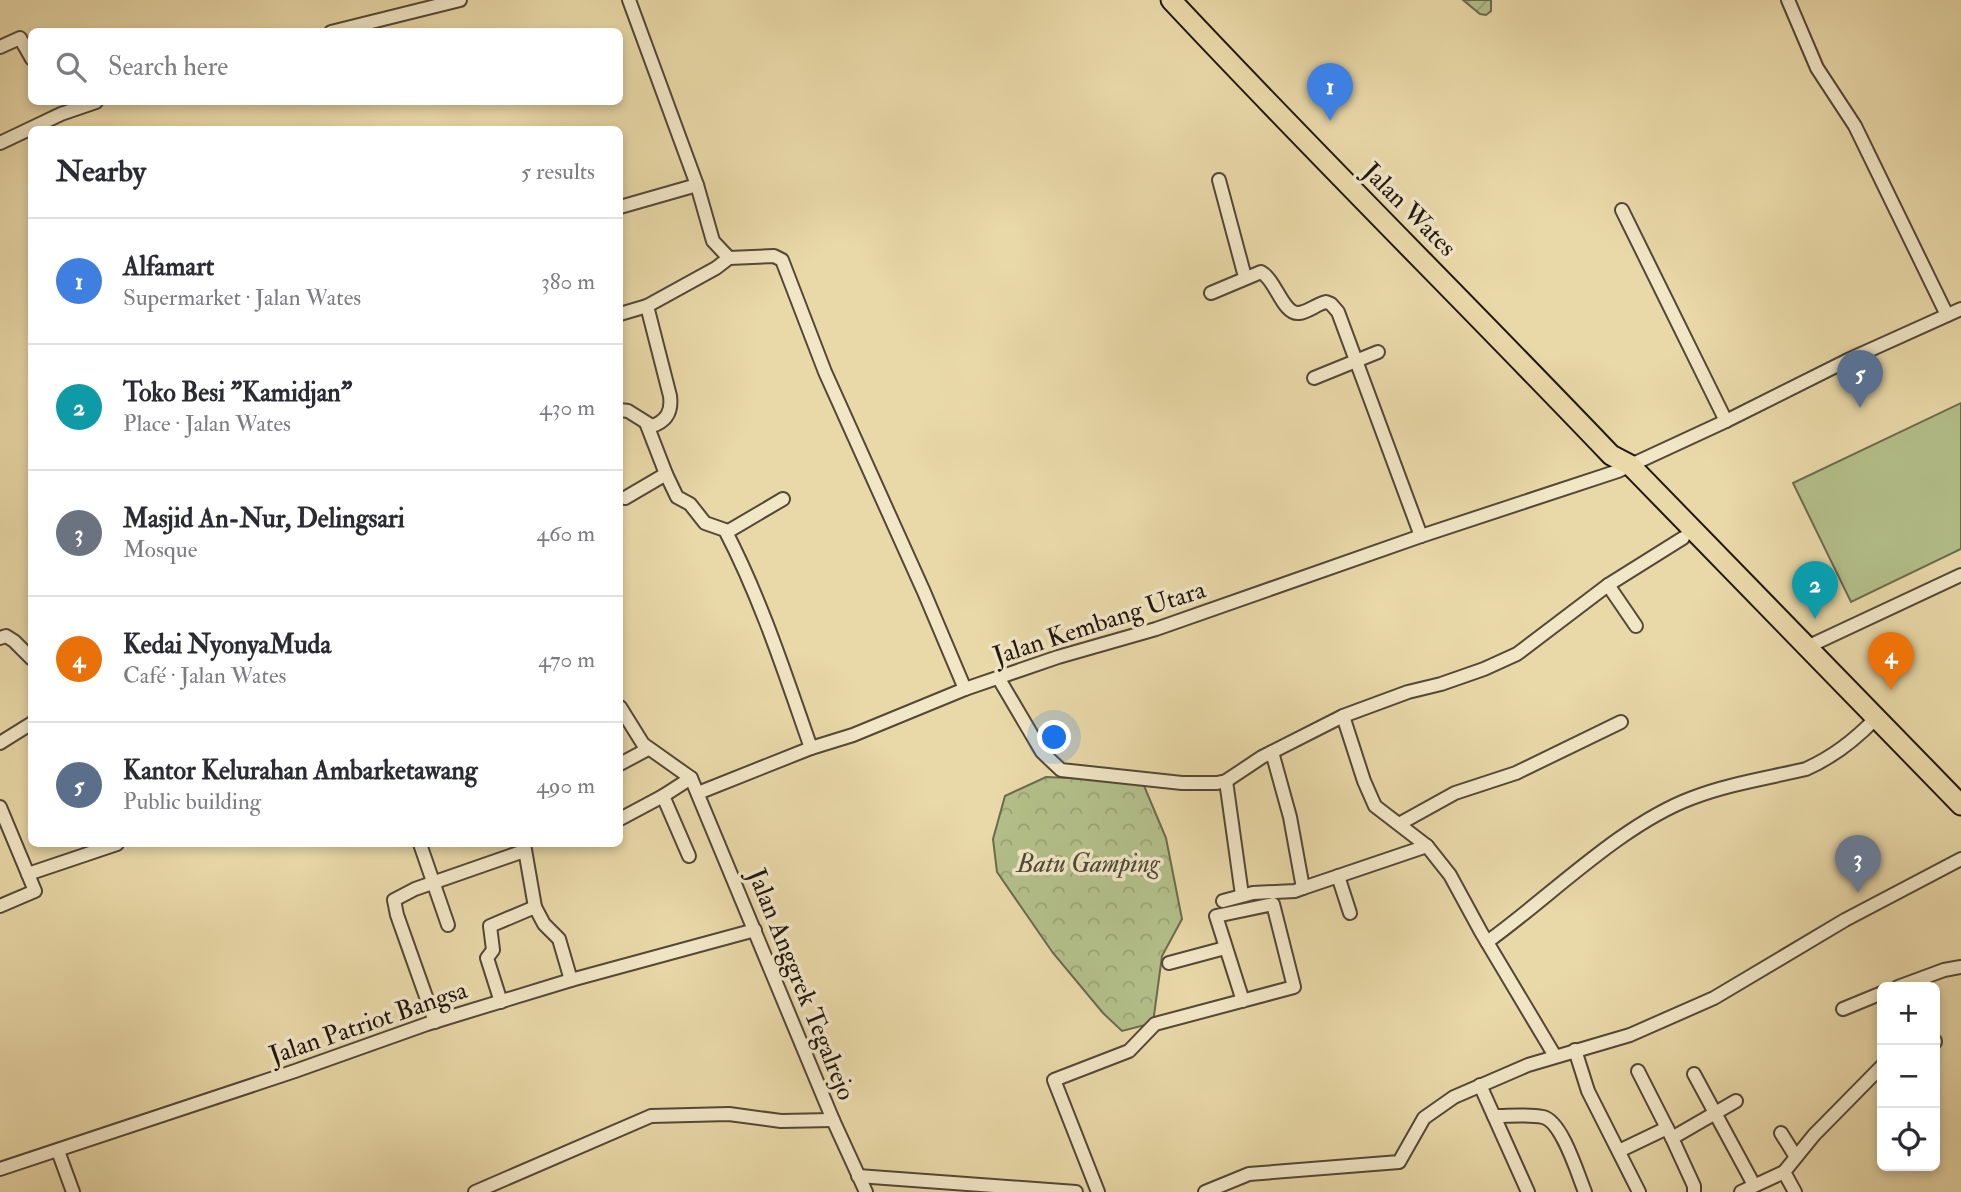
<!DOCTYPE html>
<html lang="en">
<head>
<meta charset="utf-8">
<style>
	:root { --surface:#fff; --page:#f2f2f3; --text:#2b2b33; --muted:#7c7c81; --line:#e1e1e2; --accent:#8f2418 }
	body { margin:0; font-family:"IM FELL Double Pica",serif; background:var(--page); color:var(--text) }
	.controls { position:absolute; right:21px; bottom:21px; display:grid; overflow:hidden; border-radius:10px; box-shadow:0 4px 10px #0003 }
	.controls button { width:63px; height:63px; display:grid; place-items:center; padding:0; border:0; border-bottom:2px solid var(--line); background:var(--surface); color:var(--text); font:35px sans-serif }
	.you { position:absolute; left:1055px; top:738px; width:24px; height:24px; margin:-18px; border:5px solid #fff; border-radius:50%; background:#1a73e8; box-shadow:0 0 0 10px #1a73e833 }
	.badge { display:grid; place-items:center; width:46px; height:46px; border-radius:50%; background:var(--accent); color:#fff; font-size:23px; font-weight:700 }
	.pin { position:absolute; translate:-50% -58px; filter:drop-shadow(0 2px 4px #0008) }
	.pin::after { content:''; position:absolute; top:37px; width:24px; height:21px; background:inherit; clip-path:polygon(0 0,100% 0,50% 100%) }
	.list { margin:0; padding:0; list-style:none }
	h2 { display:flex; justify-content:space-between; align-items:center; height:91px; margin:0; padding:0 28px; font-size:30px }
	h2 small { font-size:23px; font-weight:400; color:var(--muted) }
	.list li { display:grid; grid-template-columns:46px 1fr auto; gap:21px; align-items:center; box-sizing:border-box; height:126px; padding:0 28px; border-top:2px solid var(--line) }
	.list b { display:block; font-size:26px; white-space:nowrap }
	.list p { margin:0; font-size:23px; white-space:nowrap; color:var(--muted) }
	.list em { font-size:23px; font-style:normal; color:var(--muted) }
	.icon { flex:none; width:38px; height:38px; fill:none; stroke:currentColor; stroke-width:2; stroke-linecap:round; stroke-linejoin:round }
	.map { position:relative; flex:none; width:1961px; height:1192px; overflow:hidden }
	.search { position:absolute; background:var(--surface); box-shadow:0 4px 10px #0003; left:28px; top:28px; width:595px; height:77px; display:flex; align-items:center; gap:18px; box-sizing:border-box; padding:0 24px; border-radius:10px; color:var(--muted); font-size:26px }
	.panel { position:absolute; background:var(--surface); box-shadow:0 4px 10px #0003; left:28px; top:126px; width:595px; height:721px; border-radius:10px }
	.map>svg:first-child { display:block }
	.green { fill:#b3bf8a; stroke:#6a6b4d; stroke-width:2 }
	.forest { fill:url(#forest-crowns); stroke:#6a6b4d; stroke-width:2 }
	.garden { fill:url(#garden-furrows); stroke:#6a6b4d; stroke-width:2 }
	.lines { fill:none; stroke-linecap:round; stroke-linejoin:round }
	.minor-casing { stroke:#534736; stroke-width:16 }
	.highway-casing { stroke:#211710; stroke-width:23 }
	.minor { stroke:#f1e6c6; stroke-width:12 }
	.highway { stroke:#e9d8a8; stroke-width:19 }
	.labels { text-anchor:middle; stroke-width:7; stroke-linejoin:round; paint-order:stroke }
	.street-label { font-size:26px; fill:#211710; stroke:#f1e6c6 }
	.park-label { font-size:26px; font-style:italic; fill:#4d4935; stroke:#f1e6c6 }
</style>
</head>
<body>
<div class="map">
<svg width="1961" height="1192" viewBox="0 0 1961 1192">
	<defs>
		<pattern id="forest-crowns" width="20" height="18" patternUnits="userSpaceOnUse" patternTransform="scale(1.75)"><rect width="20" height="18" fill="#b3bf8a"/><path d="M2 6a3 3 0 1 1 6 0M12 15a3 3 0 1 1 6 0" fill="none" stroke="#9aa376"/></pattern>
		<pattern id="garden-furrows" width="10" height="10" patternUnits="userSpaceOnUse" patternTransform="scale(1.75)"><rect width="10" height="10" fill="#b3bf8a"/><path d="M-1 1l2-2M0 10L10 0M9 11l2-2" fill="none" stroke="#9aa376"/></pattern>
	</defs>
	<rect width="100%" height="100%" fill="#e9d8a8"/>
	<filter id="stains"><feTurbulence type="fractalNoise" baseFrequency=".00286" numOctaves="4"/><feColorMatrix values="0 0 0 0 .2 0 0 0 0 .09 0 0 0 0 .02 0 0 0 .5 -.17"/></filter>
	<radialGradient id="worn" r=".72"><stop offset=".6" stop-color="#630" stop-opacity="0"/><stop offset="1" stop-color="#630" stop-opacity=".3"/></radialGradient>
	<!-- green -->
	<polygon class="green" points="1961,403 1961,549 1851,602 1793,483"/>
	<!-- forest -->
	<polygon class="forest" points="1046,777 1142,781 1166,838 1182,919 1162,956 1153,1023 1122,1031 1103,1013 1053,953 997,872 993,839 1005,796"/>
	<!-- garden -->
	<polygon class="garden" points="1463,0 1491,0 1491,11 1486,15 1480,14"/>
	<g class="lines">
		<defs>
			<g id="minor">
				<polyline points="629,0 697,185 713,241 729,258 774,256 782,260 825,372 924,592 965,689"/>
				<polyline points="1788,0 1817,68 1855,126 1947,315"/>
				<polyline points="331,32 460,0"/>
				<polyline points="0,47 20,38 32,59"/>
				<polyline points="0,143 61,114 96,102"/>
				<polyline points="1219,180 1245,277"/>
				<polyline points="620,207 697,185"/>
				<polyline points="1622,210 1726,421"/>
				<path d="M 1211,293 L 1261,272 C 1276,280 1283,315 1299,313 C 1308,312 1317,304 1326,302 L 1331,304 L 1338,312 L 1421,536"/>
				<polyline points="620,314 647,306"/>
				<polyline points="1314,378 1378,352"/>
				<path d="M 620,410 L 628,411 L 652,426 C 667,421 672,411 670,396 L 647,306 L 716,268 L 729,258"/>
				<path d="M 647,425 L 666,474 L 677,497 L 690,504 L 705,523 L 725,530 C 761,599 785,674 811,748"/>
				<polyline points="625,498 666,474"/>
				<polyline points="727,532 783,499"/>
				<polyline points="1608,585 1636,626"/>
				<polyline points="0,638 6,636 14,641 32,659"/>
				<polyline points="1807,647 1961,575"/>
				<polyline points="999,679 1042,752 1061,770 1182,783 1217,783 1226,781 1262,757 1343,716 1408,692 1441,684 1484,669 1517,654 1608,585 1683,538"/>
				<polyline points="620,707 643,744 691,778 833,1120 866,1192"/>
				<polyline points="1343,716 1364,781 1375,806 1427,846 1450,875 1481,932 1555,1056"/>
				<polyline points="0,743 32,723"/>
				<polyline points="1272,752 1290,817 1303,888 1427,846"/>
				<polyline points="620,764 648,749"/>
				<polyline points="1226,781 1242,895"/>
				<polyline points="698,793 811,748 853,735 965,689 1058,657 1156,629 1421,536 1618,471 1726,421 1850,359 1961,309"/>
				<polyline points="663,796 689,856"/>
				<polyline points="0,807 35,891 0,906"/>
				<polyline points="620,819 663,796 691,778"/>
				<polyline points="1399,824 1455,793 1516,773 1621,722"/>
				<polyline points="420,844 448,925"/>
				<polyline points="524,844 535,907 544,924 559,939 571,980"/>
				<polyline points="28,874 117,844"/>
				<polyline points="1338,876 1350,913"/>
				<polyline points="1223,901 1253,893 1295,891 1303,888"/>
				<path d="M 1487,942 C 1550,897 1620,825 1692,798 C 1728,784 1768,778 1806,769 C 1833,757 1855,740 1876,718"/>
				<polyline points="1169,963 1225,948"/>
				<polyline points="1898,987 1944,970 1961,967"/>
				<polyline points="501,1002 487,958 493,950 490,926 535,907"/>
				<polyline points="1843,1009 1882,993"/>
				<polyline points="435,1022 397,915 394,900 415,889 524,851"/>
				<polyline points="1935,1042 1935,1041"/>
				<polyline points="1575,1050 1588,1091 1639,1192"/>
				<polyline points="1638,1071 1672,1138"/>
				<polyline points="1694,1074 1754,1185"/>
				<polyline points="1480,1085 1528,1192"/>
				<path d="M 1494,1116 C 1509,1116 1528,1114 1543,1117 C 1562,1121 1578,1175 1585,1192"/>
				<polyline points="1781,1133 1796,1157"/>
				<polyline points="58,1151 73,1192"/>
				<polyline points="1619,1151 1667,1128"/>
				<polyline points="0,1169 295,1071 427,1024 571,980 755,930"/>
				<polyline points="1784,1172 1795,1192"/>
				<polyline points="858,1176 1076,1192"/>
				<polyline points="475,1192 651,1116 729,1114 781,1121 833,1120"/>
				<polyline points="1098,1192 1054,1080 1129,1051 1155,1024 1294,987 1273,904 1216,916 1243,1001"/>
				<polyline points="1205,1192 1249,1174 1399,1162 1424,1118 1454,1097 1528,1065 1630,1035 1714,998 1845,920 1961,859"/>
				<polyline points="1694,1192 1694,1186 1672,1138 1736,1101"/>
				<polyline points="1741,1192 1784,1172 1814,1135 1882,1066"/>
			</g>
			<path id="highway" d="M 1171,0 C 1315,154 1465,302 1611,455 L 1630,465 L 1961,805"/>
		</defs>
		<!-- minor casing -->
		<use href="#minor" class="minor-casing"/>
		<!-- highway casing -->
		<use href="#highway" class="highway-casing"/>
		<!-- minor -->
		<use href="#minor" class="minor"/>
		<!-- highway -->
		<use href="#highway" class="highway"/>
	</g>
	<g class="labels">
		<!-- street labels -->
		<g class="street-label">
			<text transform="translate(1410 209) rotate(45)" y="9">Jalan Wates</text>
			<text transform="translate(1099 622) rotate(-18)" y="9">Jalan Kembang Utara</text>
			<text transform="translate(802 984) rotate(68)" y="9">Jalan Anggrek Tegalrejo</text>
			<text transform="translate(368 1022) rotate(-19)" y="9">Jalan Patriot Bangsa</text>
		</g>
		<!-- park labels -->
		<g class="park-label">
			<text x="1088" y="872">Batu Gamping</text>
		</g>
	</g>
	<rect width="100%" height="100%" filter="url(#stains)"/>
	<rect width="100%" height="100%" fill="url(#worn)"/>
</svg>
<div class="controls">
<button>+</button>
<button>−</button>
<button><svg class="icon" aria-label="locate" viewBox="0 0 24 24"><circle cx="12" cy="12" r="6"/><path d="M12 2v4M12 18v4M2 12h4M18 12h4"/></svg></button>
</div>
<div class="you"></div>
<div class="pin badge" style="left:1330px;top:121px;background:#3f7fe0">1</div>
<div class="pin badge" style="left:1815px;top:619px;background:#0f9aa8">2</div>
<div class="pin badge" style="left:1858px;top:893px;background:#6b7280">3</div>
<div class="pin badge" style="left:1891px;top:690px;background:#e8710a">4</div>
<div class="pin badge" style="left:1860px;top:408px;background:#5c6f8a">5</div>
<div class="search"><svg class="icon" aria-label="search" viewBox="0 0 24 24"><circle cx="10" cy="10" r="6"/><path d="M15 15l6 6"/></svg>Search here</div>
<section class="panel">
<h2>Nearby<small>5 results</small></h2>
<ul class="list">
<li><span class="badge" style="background:#3f7fe0">1</span><div><b>Alfamart</b><p>Supermarket · Jalan Wates</p></div><em>380 m</em></li>
<li><span class="badge" style="background:#0f9aa8">2</span><div><b>Toko Besi &quot;Kamidjan&quot;</b><p>Place · Jalan Wates</p></div><em>430 m</em></li>
<li><span class="badge" style="background:#6b7280">3</span><div><b>Masjid An-Nur, Delingsari</b><p>Mosque</p></div><em>460 m</em></li>
<li><span class="badge" style="background:#e8710a">4</span><div><b>Kedai NyonyaMuda</b><p>Café · Jalan Wates</p></div><em>470 m</em></li>
<li><span class="badge" style="background:#5c6f8a">5</span><div><b>Kantor Kelurahan Ambarketawang</b><p>Public building</p></div><em>490 m</em></li>
</ul>
</section>
</div>
</body>
</html>
